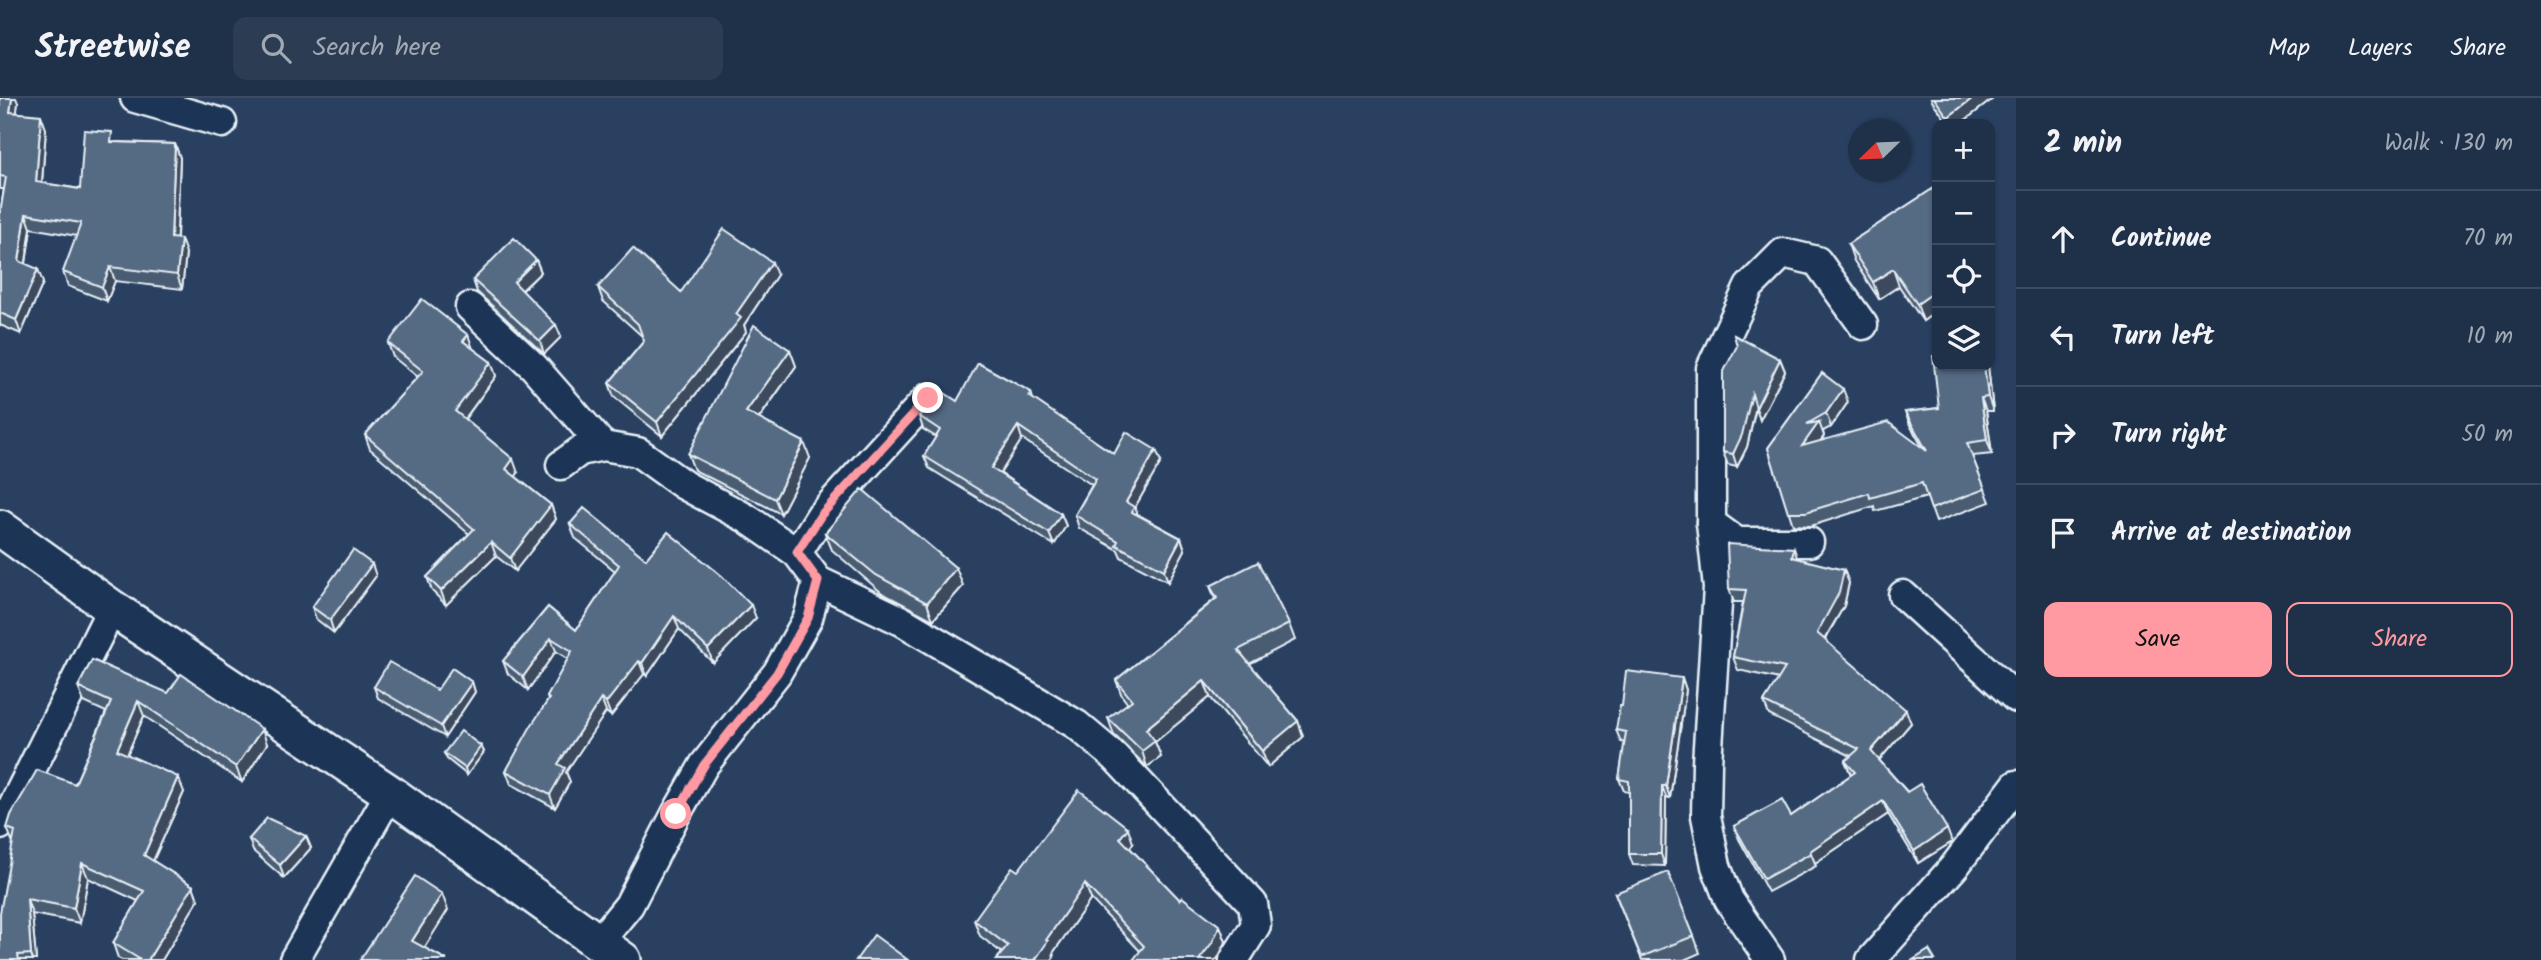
<!DOCTYPE html>
<html lang="en">
<head>
<meta charset="utf-8">
<style>
	:root { --surface:#1f3049; --page:#2c3c53; --text:#f1f3f6; --muted:#a1a9b4; --line:#3c4b61; --accent:#ff9aa2 }
	body { margin:0; font-family:Kalam,sans-serif; background:var(--page); color:var(--text) }
	.controls { position:absolute; right:21px; top:21px; display:grid; overflow:hidden; border-radius:14px; box-shadow:0 2px 5px #0004 }
	.controls button { width:63px; height:63px; display:grid; place-items:center; padding:0; border:0; border-bottom:2px solid var(--line); background:var(--surface); color:var(--text); font:35px sans-serif }
	.compass { position:absolute; left:1848px; top:21px; width:63px; height:63px; border-radius:50%; background:var(--surface); box-shadow:0 2px 5px #0004; rotate:247deg }
	.stop { position:absolute; width:21px; height:21px; margin:-16px; border:5px solid #ff9aa2; border-radius:50%; background:#fff }
	.stop.end { background:#ff9aa2; border-color:#fff; box-shadow:0 2px 7px #0008 }
	.list { margin:0; padding:0; list-style:none }
	h2 { display:flex; justify-content:space-between; align-items:center; height:91px; margin:0; padding:0 28px; font-size:30px }
	h2 small { font-size:23px; font-weight:400; color:var(--muted) }
	.list li { display:grid; grid-template-columns:46px 1fr auto; gap:21px; align-items:center; box-sizing:border-box; height:98px; padding:0 28px; border-top:2px solid var(--line) }
	.list b { display:block; font-size:26px; white-space:nowrap }
	.list em { font-size:23px; font-style:normal; color:var(--muted) }
	.actions { display:flex; gap:14px; padding:21px 28px }
	.actions a { flex:1; padding:16px 0; border:2px solid var(--accent); border-radius:14px; text-align:center; font-size:24px; color:var(--accent) }
	.actions .main { background:var(--accent); color:#111 }
	.icon { flex:none; width:38px; height:38px; fill:none; stroke:currentColor; stroke-width:2; stroke-linecap:round; stroke-linejoin:round }
	.map { position:relative; flex:none; width:2016px; height:862px; overflow:hidden }
	header { display:flex; align-items:center; gap:42px; box-sizing:border-box; height:98px; padding:0 35px; background:var(--surface); border-bottom:2px solid var(--line) }
	header strong { font-size:33px }
	nav { display:flex; gap:38px; margin-inline-start:auto; font-size:24px }
	.search { width:490px; height:63px; background:var(--page); display:flex; align-items:center; gap:18px; box-sizing:border-box; padding:0 24px; border-radius:14px; color:var(--muted); font-size:26px }
	main { display:flex }
	aside { flex:1; background:var(--surface) }
	.map>svg:first-child { display:block }
	.lines { fill:none; stroke-linecap:round; stroke-linejoin:round }
	.minor-casing { stroke:#e8f1f8; stroke-width:33 }
	.tertiary-casing { stroke:#e8f1f8; stroke-width:40 }
	.minor { stroke:#1d3557; stroke-width:28 }
	.tertiary { stroke:#1d3557; stroke-width:35 }
	.wall { fill:#495b71; stroke:#e8f1f8; stroke-width:2 }
	.shaded-wall { fill:#3c4a5c; stroke:#e8f1f8; stroke-width:2 }
	.building { fill:#556a83; stroke:#e8f1f8; stroke-width:2 }
	.route { stroke:#ff9aa2; stroke-width:9 }
</style>
</head>
<body>
<header>
<strong>Streetwise</strong>
<div class="search"><svg class="icon" aria-label="search" viewBox="0 0 24 24"><circle cx="10" cy="10" r="6"/><path d="M15 15l6 6"/></svg>Search here</div>
<nav><a>Map</a><a>Layers</a><a>Share</a></nav>
</header>
<main>
<div class="map">
<svg width="2016" height="862" viewBox="0 0 2016 862">
	<rect width="100%" height="100%" fill="#294061"/>
	<filter id="ink" filterUnits="userSpaceOnUse"><feTurbulence type="fractalNoise" baseFrequency=".0143" numOctaves="2"/><feDisplacementMap in="SourceGraphic" scale="14" xChannelSelector="R" yChannelSelector="G"/><feConvolveMatrix kernelMatrix="1 2 1 2 8 2 1 2 1" color-interpolation-filters="sRGB"/></filter>
	<g filter="url(#ink)">
		<g class="lines">
			<defs>
				<g id="minor">
					<polyline points="135,0 222,25"/>
					<polyline points="470,209 534,269 603,348"/>
					<polyline points="561,367 580,353 603,348 638,354 684,387 746,420 797,455 818,483 902,523 1077,627 1115,659 1253,806 1256,827 1234,862"/>
					<polyline points="1711,425 1711,270 1749,189 1783,155 1817,163 1863,227"/>
					<polyline points="797,455 821,417 928,300"/>
					<polyline points="1903,497 2016,600"/>
					<polyline points="0,727 11,712 112,510"/>
					<polyline points="598,845 629,807 676,716 704,667 777,575 808,520 818,483"/>
					<polyline points="294,862 390,695"/>
					<polyline points="1770,862 1729,802 1716,768 1706,718 1707,665 1718,490 1711,425 1737,444 1809,444"/>
					<polyline points="1871,862 1954,769 2016,687"/>
				</g>
				<polyline id="tertiary" points="0,430 112,510 390,695 623,862"/>
			</defs>
			<!-- minor casing -->
			<use href="#minor" class="minor-casing"/>
			<!-- tertiary casing -->
			<use href="#tertiary" class="tertiary-casing"/>
			<!-- minor -->
			<use href="#minor" class="minor"/>
			<!-- tertiary -->
			<use href="#tertiary" class="tertiary"/>
		</g>
		<!-- wall -->
		<g class="wall">
			<polygon points="0,0 18,5 16,15 46,31 42,85 80,91 116,44 175,46 180,60 177,141 186,155 182,191 115,183 107,203 68,188 63,174 77,138 31,130 26,166 43,185 21,236 0,227 0,116 4,91 0,91"/>
			<polygon points="1931,0 1994,0 1960,26 1949,26 1932,3"/>
			<polygon points="1937,88 1937,213 1923,223 1899,188 1879,201 1854,163 1848,146"/>
			<polygon points="536,162 541,174 522,193 561,239 544,256 477,194 473,182"/>
			<polygon points="777,177 744,227 746,234 662,338 614,299 609,285 644,243 643,239 603,203 598,189 681,194"/>
			<polygon points="468,237 472,250 491,264 496,278 465,321 518,375 515,378 551,407 556,421 515,473 496,458 446,507 432,493 427,479 469,436 370,351 365,337 418,279 393,259 388,245"/>
			<polygon points="790,252 796,268 759,321 810,360 781,416 694,372 688,356"/>
			<polygon points="1780,261 1785,273 1760,322 1756,310 1747,349 1737,369 1728,367 1723,354"/>
			<polygon points="1937,268 1988,268 1993,313 1986,313 1992,356 1972,358 1990,404 1936,424 1927,399 1875,413 1874,408 1811,428 1793,427 1768,350 1822,275 1848,304 1831,329 1823,333 1824,338 1821,343 1923,350 1910,327 1905,314 1939,310"/>
			<polygon points="1031,294 1033,301 1114,356 1161,364 1135,409 1137,416 1181,440 1185,452 1168,484 1121,459 1118,452 1079,430 1075,417 1092,387 1022,341 1000,375 1061,416 1066,428 1054,447 929,370 924,358 936,339 923,331 919,318 957,303"/>
			<polygon points="570,426 646,461 756,520 713,565 679,531 647,578 644,576 611,618 606,614 566,674 570,684 555,710 511,686 506,673 548,602 547,599 568,561 556,553 528,592 508,576 503,563 548,509 576,532 615,473 575,440"/>
			<polygon points="825,435 956,470 963,488 933,522 882,495 832,452"/>
			<polygon points="1797,461 1844,472 1849,485 1844,508 1825,542 1911,625 1879,662 1952,744 1918,765 1888,716 1815,765 1816,768 1768,794 1739,741 1734,728 1791,718 1851,677 1845,663 1851,658 1769,617 1764,604 1779,581 1738,572 1733,559 1743,504 1734,504 1729,491"/>
			<polygon points="376,478 334,535 316,521 312,509"/>
			<polygon points="1210,488 1289,526 1295,542 1249,566 1298,623 1303,639 1268,669 1210,599 1155,644 1161,659 1147,669 1114,637 1108,620 1128,606 1122,598 1116,582 1215,501"/>
			<polygon points="92,562 267,646 242,684 144,618 127,656 184,694 153,763 193,788 198,802 162,862 122,862 118,860 113,845 138,803 88,780 80,825 32,816 36,862 0,862 13,745 7,730 75,686 106,614 84,604 78,589"/>
			<polygon points="1682,580 1686,592 1670,700 1666,699 1665,768 1633,767 1629,756 1629,694 1624,693 1619,681 1625,645 1621,644 1616,632 1622,608"/>
			<polygon points="472,584 475,594 445,639 378,600 374,589 437,592"/>
			<polygon points="481,648 484,654 467,677 447,661 444,655"/>
			<polygon points="306,738 311,750 284,780 253,753 249,741"/>
			<polygon points="1133,745 1130,750 1180,802 1220,828 1226,844 1218,860 1140,853 1091,801 1053,855 1054,859 1002,855 980,838 974,822 1018,773"/>
			<polygon points="1615,795 1694,838 1700,855 1684,862 1642,862"/>
		</g>
		<!-- shaded-wall -->
		<g class="shaded-wall">
			<polygon points="12,0 16,0 18,5 15,28 10,14"/>
			<polygon points="1973,0 1994,0 1960,26 1951,26 1948,19"/>
			<polygon points="41,17 46,31 41,97 36,84"/>
			<polygon points="175,46 180,60 176,154 171,140"/>
			<polygon points="26,116 31,130 24,177 19,163"/>
			<polygon points="181,141 186,155 182,191 177,177"/>
			<polygon points="536,162 541,174 518,196 514,184"/>
			<polygon points="772,164 777,177 744,227 746,234 662,338 657,324 736,216"/>
			<polygon points="110,169 115,183 107,203 102,189"/>
			<polygon points="38,171 43,185 21,236 16,222"/>
			<polygon points="1893,171 1899,188 1879,201 1873,184"/>
			<polygon points="1937,192 1937,213 1923,223 1917,206"/>
			<polygon points="556,227 561,239 544,256 540,243"/>
			<polygon points="468,237 473,251 463,243"/>
			<polygon points="790,252 796,268 752,330 746,314"/>
			<polygon points="1780,261 1785,273 1760,322 1756,310"/>
			<polygon points="491,264 496,278 460,327 455,313"/>
			<polygon points="1984,268 1988,268 1993,313 1988,299"/>
			<polygon points="1843,291 1848,304 1831,329 1826,315"/>
			<polygon points="1752,296 1756,308 1747,349 1737,369 1733,356"/>
			<polygon points="1981,300 1986,313 1992,356 1987,342"/>
			<polygon points="1819,324 1824,338 1807,361 1802,348"/>
			<polygon points="1018,328 1022,341 996,382 991,370"/>
			<polygon points="804,344 810,360 781,416 775,401"/>
			<polygon points="1156,352 1161,364 1135,409 1139,421 1136,426 1126,404"/>
			<polygon points="513,361 518,375 511,385 506,371"/>
			<polygon points="551,407 556,421 515,473 510,460"/>
			<polygon points="1061,416 1066,428 1054,447 1049,435"/>
			<polygon points="1181,440 1185,452 1168,484 1164,472"/>
			<polygon points="491,444 496,458 446,507 441,493"/>
			<polygon points="1794,450 1798,463 1792,459"/>
			<polygon points="372,466 376,478 334,535 330,522"/>
			<polygon points="956,470 963,488 933,522 927,505"/>
			<polygon points="1844,472 1849,485 1844,508 1821,547 1817,535"/>
			<polygon points="751,507 756,520 713,565 708,551"/>
			<polygon points="674,518 679,531 647,578 642,565"/>
			<polygon points="551,540 556,553 528,592 523,579"/>
			<polygon points="639,563 644,576 611,618 606,605"/>
			<polygon points="1682,580 1686,592 1670,700 1666,688"/>
			<polygon points="1204,583 1210,599 1155,644 1161,659 1147,669 1142,653 1146,631"/>
			<polygon points="472,584 475,594 445,639 441,628"/>
			<polygon points="601,601 606,614 566,674 570,684 555,710 550,697 558,666"/>
			<polygon points="138,603 144,618 123,666 117,652"/>
			<polygon points="1906,612 1911,625 1876,666 1871,653"/>
			<polygon points="1298,623 1303,639 1268,669 1262,653"/>
			<polygon points="262,631 267,646 242,684 236,669"/>
			<polygon points="481,648 484,654 467,677 465,670"/>
			<polygon points="178,679 184,694 149,772 144,757"/>
			<polygon points="1662,688 1666,699 1665,768 1661,756"/>
			<polygon points="1883,703 1888,716 1815,765 1810,753"/>
			<polygon points="1128,730 1133,745 1126,755 1120,740"/>
			<polygon points="1947,731 1952,744 1918,765 1914,753"/>
			<polygon points="306,738 311,750 284,780 280,767"/>
			<polygon points="82,765 88,780 80,825 74,810"/>
			<polygon points="1085,786 1091,801 1053,855 1054,859 1052,862 1035,862 1046,842"/>
			<polygon points="193,788 198,802 162,862 148,862"/>
			<polygon points="442,796 448,812 418,860 412,843"/>
			<polygon points="27,801 32,816 36,862 33,862 31,856"/>
			<polygon points="1220,828 1226,844 1218,860 1216,862 1199,862"/>
		</g>
		<!-- building -->
		<g class="building">
			<polygon points="0,0 12,0 10,14 41,17 36,84 80,91 84,32 112,34 111,44 175,46 171,140 181,141 177,177 110,169 102,189 63,174 81,125 26,116 19,163 38,171 16,222 0,215 0,116 6,79 0,78"/>
			<polygon points="1934,0 1973,0 1948,19"/>
			<polygon points="1937,88 1937,192 1917,206 1893,171 1873,184 1848,146"/>
			<polygon points="724,131 772,164 736,216 741,220 657,324 609,285 644,243 638,226 598,189 633,150 681,194"/>
			<polygon points="514,140 536,162 514,184 556,227 540,243 473,182"/>
			<polygon points="422,201 468,237 463,243 491,264 455,313 513,361 506,371 551,407 510,460 491,444 441,493 427,479 474,431 365,337 423,273 388,245"/>
			<polygon points="754,227 790,252 746,314 804,344 775,401 688,356"/>
			<polygon points="1734,237 1780,261 1756,310 1752,296 1742,337 1733,356 1723,354 1723,275 1737,248"/>
			<polygon points="1933,258 1937,258 1937,268 1984,268 1988,299 1981,300 1987,342 1967,345 1985,391 1931,411 1922,385 1870,400 1869,395 1806,414 1788,414 1768,350 1822,275 1843,291 1826,315 1807,326 1819,324 1802,348 1888,324 1927,353 1905,314 1939,310"/>
			<polygon points="978,265 1031,294 1029,298 1114,356 1126,334 1156,352 1126,404 1134,409 1132,414 1181,440 1164,472 1116,447 1118,443 1075,417 1096,381 1018,328 991,370 1061,416 1049,435 924,358 940,332 919,318 940,292 957,303"/>
			<polygon points="862,391 956,470 927,505 876,477 825,435"/>
			<polygon points="584,410 646,461 668,434 722,478 751,507 708,551 674,518 642,565 639,563 606,605 601,601 558,666 565,670 550,697 506,673 531,628 549,601 547,599 572,553 551,540 523,579 503,563 548,509 576,532 619,467 570,426"/>
			<polygon points="1727,446 1794,450 1792,459 1844,472 1839,495 1817,535 1906,612 1871,653 1907,694 1920,686 1947,731 1914,753 1883,703 1810,753 1811,755 1764,781 1734,728 1782,702 1791,718 1855,674 1845,663 1859,651 1764,604 1785,570 1733,559 1746,492 1729,491"/>
			<polygon points="353,452 372,466 330,522 312,509"/>
			<polygon points="1258,464 1289,526 1238,552 1298,623 1262,653 1204,583 1146,631 1155,643 1142,653 1108,620 1132,602 1116,582 1217,500 1210,488"/>
			<polygon points="92,562 168,595 181,576 262,631 236,669 138,603 117,652 178,679 144,757 193,788 148,862 141,862 113,845 144,793 82,765 74,810 27,801 31,856 18,857 19,862 0,862 0,815 15,733 7,730 11,717 37,672 75,686 111,604 78,589"/>
			<polygon points="389,564 437,592 452,570 472,584 441,628 374,589"/>
			<polygon points="1626,573 1682,580 1666,688 1662,688 1661,756 1629,756 1629,683 1619,681 1626,634 1616,632 1620,608 1622,608"/>
			<polygon points="461,633 481,648 465,670 444,655"/>
			<polygon points="1079,692 1128,730 1120,740 1180,802 1182,799 1220,828 1212,845 1199,862 1133,862 1144,848 1085,786 1046,842 1048,843 1035,862 996,862 1008,848 974,822 1012,769 1018,773"/>
			<polygon points="267,720 306,738 280,767 249,741"/>
			<polygon points="1668,774 1694,838 1641,859 1615,795"/>
			<polygon points="415,778 442,796 412,843 447,862 360,862"/>
			<polygon points="874,837 908,862 856,862"/>
			<polygon points="1929,852 1935,862 1913,862"/>
		</g>
	</g>
	<g class="lines" filter="url(#ink)">
		<!-- route -->
		<polyline class="route" points="676,716 704,667 777,575 808,520 818,483 797,454 821,417 928,300"/>
	</g>
</svg>
<div class="controls">
<button>+</button>
<button>−</button>
<button><svg class="icon" aria-label="locate" viewBox="0 0 24 24"><circle cx="12" cy="12" r="6"/><path d="M12 2v4M12 18v4M2 12h4M18 12h4"/></svg></button>
<button><svg class="icon" aria-label="layers" viewBox="0 0 24 24"><path d="M12 4l9 5-9 5-9-5zM3 14l9 5 9-5"/></svg></button>
</div>
<svg class="compass" viewBox="-18 -18 36 36"><path d="M0-13l5 13h-10z" fill="#e53935"/><path d="M0 13l5-13h-10z" fill="#a1a9b4"/></svg>
<div class="stop" style="left:676px;top:716px"></div>
<div class="stop end" style="left:928px;top:300px"></div>
</div>
<aside>
<h2>2 min<small>Walk · 130 m</small></h2>
<ul class="list">
<li><svg class="icon" aria-label="ahead" viewBox="0 0 24 24"><path d="M12 20V5M6 11l6-6 6 6"/></svg><div><b>Continue</b></div><em>70 m</em></li>
<li><svg class="icon" aria-label="left" viewBox="0 0 24 24"><path d="M17 20v-9H6M10 6l-5 5 5 5"/></svg><div><b>Turn left</b></div><em>10 m</em></li>
<li><svg class="icon" aria-label="right" viewBox="0 0 24 24"><path d="M7 20v-9h11M14 6l5 5-5 5"/></svg><div><b>Turn right</b></div><em>50 m</em></li>
<li><svg class="icon" aria-label="arrive" viewBox="0 0 24 24"><path d="M6 21V4h12l-3 4 3 4H6"/></svg><div><b>Arrive at destination</b></div></li>
</ul>
<div class="actions"><a class="main">Save</a><a>Share</a></div>
</aside>
</main>
</body>
</html>
